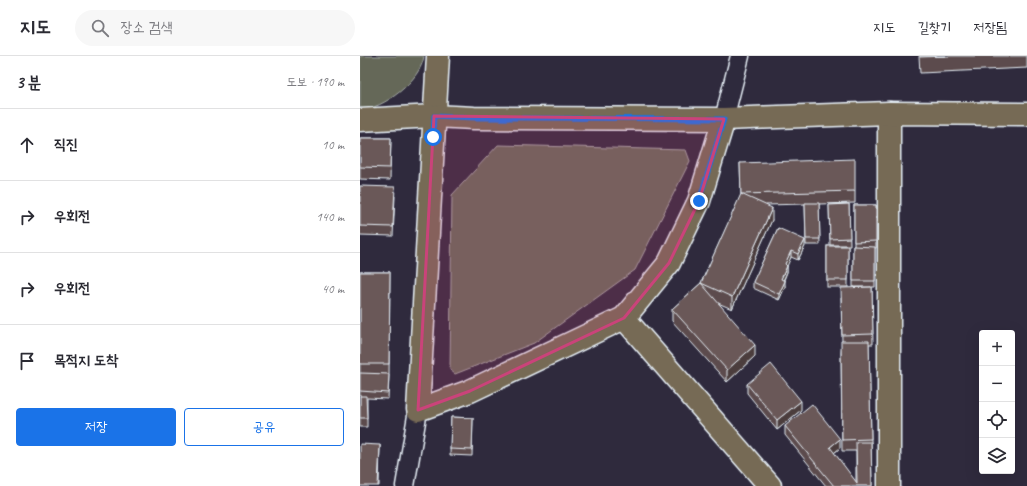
<!DOCTYPE html>
<html lang="ko">
<head>
<meta charset="utf-8">
<style>
	:root { --surface:#fff; --page:#f7f7f7; --text:#2b2b33; --muted:#7c7c81; --line:#e1e1e2; --accent:#1a73e8 }
	body { margin:0; font-family:Caveat,"Poor Story",sans-serif; background:var(--page); color:var(--text) }
	.controls { position:absolute; right:12px; bottom:12px; display:grid; overflow:hidden; border-radius:4px; box-shadow:0 4px 16px #0002 }
	.controls button { width:36px; height:36px; display:grid; place-items:center; padding:0; border:0; border-bottom:1px solid var(--line); background:var(--surface); color:var(--text); font:20px sans-serif }
	.stop { position:absolute; width:12px; height:12px; margin:-9px; border:3px solid #1a73e8; border-radius:50%; background:#fff }
	.stop.end { background:#1a73e8; border-color:#fff; box-shadow:0 1px 4px #0008 }
	.list { margin:0; padding:0; list-style:none }
	h2 { display:flex; justify-content:space-between; align-items:center; height:52px; margin:0; padding:0 16px; font-size:17px }
	h2 small { font-size:13px; font-weight:400; color:var(--muted) }
	.list li { display:grid; grid-template-columns:26px 1fr auto; gap:12px; align-items:center; box-sizing:border-box; height:72px; padding:0 16px; border-top:1px solid var(--line) }
	.list b { display:block; font-size:15px; white-space:nowrap }
	.list em { font-size:13px; font-style:normal; color:var(--muted) }
	.actions { display:flex; gap:8px; padding:12px 16px }
	.actions a { flex:1; padding:9px 0; border:1px solid var(--accent); border-radius:4px; text-align:center; font-size:14px; color:var(--accent) }
	.actions .main { background:var(--accent); color:#fff }
	.icon { flex:none; width:22px; height:22px; fill:none; stroke:currentColor; stroke-width:2; stroke-linecap:round; stroke-linejoin:round }
	.map { position:relative; flex:none; width:667px; height:430px; overflow:hidden }
	header { display:flex; align-items:center; gap:24px; box-sizing:border-box; height:56px; padding:0 20px; background:var(--surface); border-bottom:1px solid var(--line) }
	header strong { font-size:19px }
	nav { display:flex; gap:22px; margin-inline-start:auto; font-size:14px }
	.search { width:280px; height:36px; background:var(--page); display:flex; align-items:center; gap:10px; box-sizing:border-box; padding:0 14px; border-radius:22px; color:var(--muted); font-size:15px }
	main { display:flex }
	aside { flex:1; background:var(--surface) }
	.map>svg:first-child { display:block }
	.green { fill:#656859; stroke:#a6aca8 }
	.lines { fill:none; stroke-linecap:round; stroke-linejoin:round }
	.minor-casing { stroke:#e8f1f8; stroke-width:21 }
	.major-casing { stroke:#e8f1f8; stroke-width:25 }
	.minor { stroke:#2f2a3d; stroke-width:18 }
	.major { stroke:#766a55; stroke-width:22 }
	.wall { fill:#5c4c4d; stroke:#e8f1f8 }
	.shaded-wall { fill:#4b3e3e; stroke:#e8f1f8 }
	.building { fill:#6b5859; stroke:#e8f1f8 }
	.route { stroke:#1a73e8; stroke-width:5 }
	.marked { fill:#ca437a; fill-opacity:0.2; stroke:#ca437a; stroke-width:3; stroke-linejoin:round }
</style>
</head>
<body>
<header>
<strong>지도</strong>
<div class="search"><svg class="icon" aria-label="search" viewBox="0 0 24 24"><circle cx="10" cy="10" r="6"/><path d="M15 15l6 6"/></svg>장소 검색</div>
<nav><a>지도</a><a>길찾기</a><a>저장됨</a></nav>
</header>
<main>
<aside>
<h2>3 분<small>도보 · 190 m</small></h2>
<ul class="list">
<li><svg class="icon" aria-label="ahead" viewBox="0 0 24 24"><path d="M12 20V5M6 11l6-6 6 6"/></svg><div><b>직진</b></div><em>10 m</em></li>
<li><svg class="icon" aria-label="right" viewBox="0 0 24 24"><path d="M7 20v-9h11M14 6l5 5-5 5"/></svg><div><b>우회전</b></div><em>140 m</em></li>
<li><svg class="icon" aria-label="right" viewBox="0 0 24 24"><path d="M7 20v-9h11M14 6l5 5-5 5"/></svg><div><b>우회전</b></div><em>40 m</em></li>
<li><svg class="icon" aria-label="arrive" viewBox="0 0 24 24"><path d="M6 21V4h12l-3 4 3 4H6"/></svg><div><b>목적지 도착</b></div></li>
</ul>
<div class="actions"><a class="main">저장</a><a>공유</a></div>
</aside>
<div class="map">
<svg width="667" height="430" viewBox="0 0 667 430">
	<rect width="100%" height="100%" fill="#2f2a3d"/>
	<filter id="ink" filterUnits="userSpaceOnUse"><feTurbulence type="fractalNoise" baseFrequency=".025" numOctaves="2"/><feDisplacementMap in="SourceGraphic" scale="8" xChannelSelector="R" yChannelSelector="G"/><feConvolveMatrix kernelMatrix="1 2 1 2 8 2 1 2 1" color-interpolation-filters="sRGB"/></filter>
	<g filter="url(#ink)">
		<!-- green -->
		<g class="green">
			<path d="M 0,0 L 64,0 C 61,24 24,53 0,54 Z"/>
			<polygon points="138,89 326,94 330,105 275,214 174,287 95,318 90,314 92,139"/>
		</g>
		<g class="lines">
			<defs>
				<g id="minor">
					<polyline points="364,63 380,0"/>
					<polyline points="45,430 58,354"/>
				</g>
				<g id="major">
					<polyline points="78,0 58,354 110,335 264,262 309,207 339,145 364,63"/>
					<polyline points="529,57 529,430"/>
					<polyline points="0,64 74,60 114,62 364,63 529,57 667,58"/>
					<polyline points="264,262 410,430"/>
				</g>
			</defs>
			<!-- minor casing -->
			<use href="#minor" class="minor-casing"/>
			<!-- major casing -->
			<use href="#major" class="major-casing"/>
			<!-- minor -->
			<use href="#minor" class="minor"/>
			<!-- major -->
			<use href="#major" class="major"/>
		</g>
		<!-- wall -->
		<g class="wall">
			<polygon points="559,0 667,0 667,12 560,17"/>
			<polygon points="0,82 31,82 30,124 0,123"/>
			<polygon points="380,107 495,135 495,147 459,148 460,189 446,189 445,148 406,149 412,164 372,253 358,247 395,300 367,326 312,265 312,253 341,227 381,139"/>
			<polygon points="0,130 35,140 33,180 0,179"/>
			<polygon points="489,148 490,189 470,189 469,149"/>
			<polygon points="494,149 516,149 516,192 515,192 515,231 512,231 513,288 509,288 512,430 466,430 425,379 425,370 480,392 474,397 496,427 496,395 482,395 481,297 482,285 481,242 511,231 493,231 493,190 494,190"/>
			<polygon points="418,172 445,190 438,204 431,201 427,209 427,216 424,224 425,231 419,244 393,232 393,226"/>
			<rect x="467" y="190" width="21" height="41"/>
			<polygon points="0,216 30,216 29,320 28,343 7,342 7,371 0,371"/>
			<polygon points="387,328 441,354 417,374 387,337"/>
			<polygon points="91,361 113,362 112,400 90,399"/>
		</g>
		<!-- shaded-wall -->
		<g class="shaded-wall">
			<polygon points="412,152 412,164 372,253 372,241"/>
			<polygon points="445,184 445,190 438,204 438,198"/>
			<polygon points="431,195 431,201 425,215 425,208"/>
			<polygon points="427,210 427,216 421,229 421,223"/>
			<polygon points="425,225 425,231 419,244 419,238"/>
			<polygon points="395,289 395,300 367,326 367,314"/>
			<polygon points="441,345 441,354 417,374 417,364"/>
			<polygon points="480,383 480,392 470,400 470,391"/>
			<polygon points="20,389 19,430 18,430"/>
		</g>
		<!-- building -->
		<g class="building">
			<polygon points="560,0 586,0 560,1"/>
			<polygon points="0,82 31,82 30,112 0,111"/>
			<polygon points="495,103 495,135 381,138 380,107"/>
			<polygon points="0,130 35,131 33,171 0,170"/>
			<polygon points="381,138 412,152 372,241 341,227"/>
			<polygon points="445,147 459,147 460,183 446,183"/>
			<polygon points="489,148 490,182 470,183 469,149"/>
			<polygon points="494,149 516,149 516,185 494,186"/>
			<polygon points="418,172 445,184 438,198 431,195 425,208 427,210 421,223 425,225 419,238 393,226"/>
			<rect x="467" y="190" width="21" height="34"/>
			<polygon points="493,190 515,191 515,225 493,225"/>
			<polygon points="0,216 30,216 29,308 0,308"/>
			<polygon points="341,227 395,289 367,314 312,253"/>
			<polygon points="512,231 513,278 482,279 481,232"/>
			<polygon points="481,285 509,285 511,383 482,384"/>
			<polygon points="411,308 441,345 417,364 387,328"/>
			<polygon points="0,317 29,318 28,337 0,335"/>
			<polygon points="0,340 6,340 7,362 0,362"/>
			<polygon points="452,348 480,383 470,391 497,427 496,386 511,386 512,430 474,430 425,370"/>
			<polygon points="91,361 113,362 112,394 90,393"/>
			<polygon points="0,388 20,389 18,430 0,430"/>
		</g>
	</g>
	<g class="lines" filter="url(#ink)">
		<!-- route -->
		<polyline class="route" points="73,81 74,60 114,62 364,63 339,145"/>
	</g>
	<!-- marked area -->
	<path class="marked" d="M 74,60 L 364,63 L 339,145 L 309,207 L 264,262 L 110,335 L 58,354 Z"/>
</svg>
<div class="controls">
<button>+</button>
<button>−</button>
<button><svg class="icon" aria-label="locate" viewBox="0 0 24 24"><circle cx="12" cy="12" r="6"/><path d="M12 2v4M12 18v4M2 12h4M18 12h4"/></svg></button>
<button><svg class="icon" aria-label="layers" viewBox="0 0 24 24"><path d="M12 4l9 5-9 5-9-5zM3 14l9 5 9-5"/></svg></button>
</div>
<div class="stop" style="left:73px;top:81px"></div>
<div class="stop end" style="left:339px;top:145px"></div>
</div>
</main>
</body>
</html>
